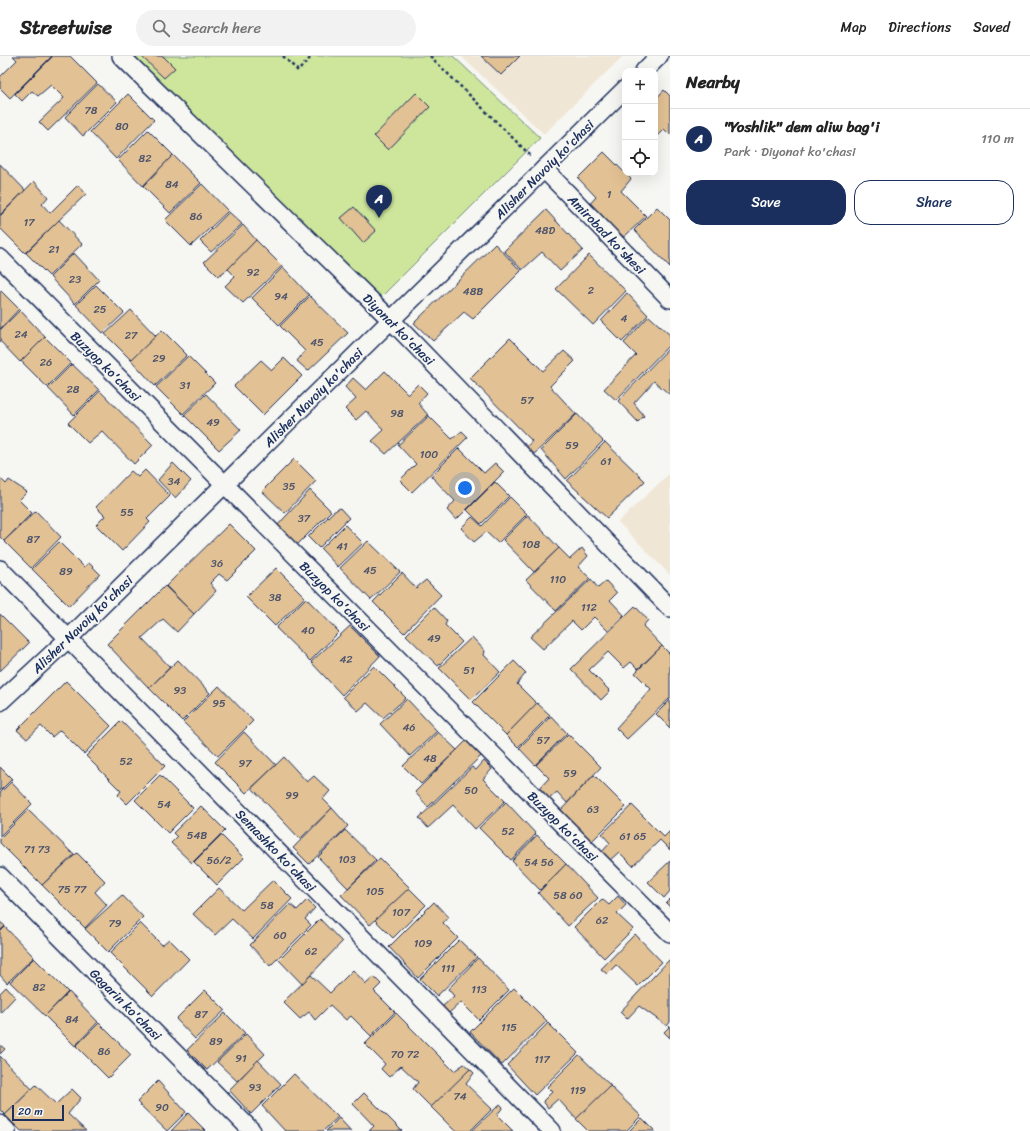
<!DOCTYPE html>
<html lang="en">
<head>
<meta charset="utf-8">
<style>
	:root { --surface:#fff; --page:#f2f2f2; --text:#222; --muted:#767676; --line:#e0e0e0; --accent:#1b2f5e }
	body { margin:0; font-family:Sriracha,sans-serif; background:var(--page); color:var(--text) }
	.controls { position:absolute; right:12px; top:12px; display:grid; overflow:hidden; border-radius:8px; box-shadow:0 4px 16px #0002 }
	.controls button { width:36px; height:36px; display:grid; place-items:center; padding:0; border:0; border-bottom:1px solid var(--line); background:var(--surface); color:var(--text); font:20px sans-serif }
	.scale { position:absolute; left:12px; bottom:10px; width:52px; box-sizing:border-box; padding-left:4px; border:2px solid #1b2f5e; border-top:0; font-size:11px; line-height:14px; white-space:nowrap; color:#1b2f5e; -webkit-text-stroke:3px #f6f6f2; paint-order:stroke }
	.you { position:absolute; left:465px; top:432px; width:14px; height:14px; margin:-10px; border:3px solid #fff; border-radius:50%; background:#1a73e8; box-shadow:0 0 0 6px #1a73e833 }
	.badge { display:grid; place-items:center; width:26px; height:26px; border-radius:50%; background:var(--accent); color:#fff; font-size:13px; font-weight:700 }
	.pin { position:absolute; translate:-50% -33px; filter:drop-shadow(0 1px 2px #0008) }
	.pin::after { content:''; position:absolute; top:21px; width:14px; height:12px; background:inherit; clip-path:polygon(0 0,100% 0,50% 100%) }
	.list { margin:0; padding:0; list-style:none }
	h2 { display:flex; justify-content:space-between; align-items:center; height:52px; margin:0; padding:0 16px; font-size:17px }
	h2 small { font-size:13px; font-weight:400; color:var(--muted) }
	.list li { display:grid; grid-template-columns:26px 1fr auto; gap:12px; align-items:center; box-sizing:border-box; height:60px; padding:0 16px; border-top:1px solid var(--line) }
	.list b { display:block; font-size:15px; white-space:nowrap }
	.list p { margin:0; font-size:13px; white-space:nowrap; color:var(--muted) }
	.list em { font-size:13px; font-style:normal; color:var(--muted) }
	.actions { display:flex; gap:8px; padding:12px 16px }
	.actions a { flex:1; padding:9px 0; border:1px solid var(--accent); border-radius:16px; text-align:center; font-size:14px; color:var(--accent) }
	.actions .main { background:var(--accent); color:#fff }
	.icon { flex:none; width:22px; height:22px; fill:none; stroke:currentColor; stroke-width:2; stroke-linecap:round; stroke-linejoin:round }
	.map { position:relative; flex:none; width:670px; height:1075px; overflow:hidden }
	header { display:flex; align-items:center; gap:24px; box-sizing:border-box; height:56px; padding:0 20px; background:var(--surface); border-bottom:1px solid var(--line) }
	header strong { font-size:19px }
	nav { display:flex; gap:22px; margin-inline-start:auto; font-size:14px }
	.search { width:280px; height:36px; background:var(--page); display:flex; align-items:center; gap:10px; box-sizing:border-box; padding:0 14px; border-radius:22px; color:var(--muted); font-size:15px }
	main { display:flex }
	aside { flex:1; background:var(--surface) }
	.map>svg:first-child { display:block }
	.built { fill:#f0e6d6 }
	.green { fill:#cde69c; stroke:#748a7d }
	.building { fill:#e2c194; stroke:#1b2f5e }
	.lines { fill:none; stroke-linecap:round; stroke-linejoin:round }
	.minor-casing { stroke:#1b2f5e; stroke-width:20 }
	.path { stroke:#1b2f5e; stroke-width:2.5; stroke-dasharray:3 3; stroke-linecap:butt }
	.minor { stroke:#f6f6f2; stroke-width:17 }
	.labels { text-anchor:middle; stroke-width:3.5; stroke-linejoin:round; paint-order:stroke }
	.number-label { font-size:11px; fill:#4d546c }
	.street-label { font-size:13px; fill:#1b2f5e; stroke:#f6f6f2 }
</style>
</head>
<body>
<header>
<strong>Streetwise</strong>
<div class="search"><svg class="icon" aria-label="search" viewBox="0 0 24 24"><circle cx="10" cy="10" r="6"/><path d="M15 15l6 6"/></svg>Search here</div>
<nav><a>Map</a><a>Directions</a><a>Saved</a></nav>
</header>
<main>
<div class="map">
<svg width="670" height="1075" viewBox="0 0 670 1075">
	<rect width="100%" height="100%" fill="#f6f6f2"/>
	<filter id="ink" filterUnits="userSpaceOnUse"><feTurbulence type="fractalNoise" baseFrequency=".025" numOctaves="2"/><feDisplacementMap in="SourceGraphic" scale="8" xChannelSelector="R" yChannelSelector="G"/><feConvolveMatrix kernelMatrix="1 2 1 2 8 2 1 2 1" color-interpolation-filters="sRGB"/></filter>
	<g filter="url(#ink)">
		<!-- built -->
		<g class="built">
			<polygon points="461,0 623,0 544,78"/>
			<polygon points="670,417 670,519 618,466"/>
		</g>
		<!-- green -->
		<polygon class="green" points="135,0 453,0 540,82 380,242"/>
		<!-- building -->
		<g class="building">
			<polygon points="13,0 52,0 10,42 0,32 0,21 17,4"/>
			<polygon points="53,0 70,0 97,27 48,75 39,66 64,42 51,29 38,40 32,35 22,45 15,38"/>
			<polygon points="141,0 163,0 175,12 164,22"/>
			<polygon points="481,0 520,0 501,19"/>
			<polygon points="98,28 117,46 83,80 65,61"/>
			<polygon points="664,34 670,40 670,79 664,73 655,82 655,44"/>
			<polygon points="416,37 430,51 388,94 374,80"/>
			<polygon points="128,38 154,64 116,103 90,76"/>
			<polygon points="148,74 173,99 143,130 118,104"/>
			<polygon points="604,96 631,123 621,135 646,160 624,181 588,150 596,141 578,122"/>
			<polygon points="173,99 201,127 170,157 143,130"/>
			<polygon points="0,108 25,134 0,159"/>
			<polygon points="34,125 48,141 42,148 50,157 78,129 86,138 25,197 0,172 0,160"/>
			<polygon points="202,128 228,155 191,190 165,164"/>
			<polygon points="354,151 376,175 363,187 341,162"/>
			<polygon points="657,151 670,164 670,211 634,174"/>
			<polygon points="546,154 583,194 560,215 542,196 522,214 504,195"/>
			<polygon points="229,156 242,168 211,196 200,185"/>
			<polygon points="59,164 82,188 49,220 26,197"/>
			<polygon points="243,169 257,185 228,213 218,220 204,206"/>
			<polygon points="256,184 282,210 243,247 225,230 235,220 228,213"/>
			<polygon points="495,188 521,215 473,263 464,256 433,285 414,267"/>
			<polygon points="74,197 99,224 75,248 50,221"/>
			<polygon points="589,199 626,235 593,269 556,233"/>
			<polygon points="283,211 309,239 279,269 252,242"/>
			<polygon points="96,229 124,257 103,277 76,249"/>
			<polygon points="0,234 19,253 0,273"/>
			<polygon points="627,237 648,259 622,286 601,265"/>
			<polygon points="310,240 348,277 308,315 297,305 305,295 280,270"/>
			<polygon points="20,254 45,281 20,306 0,285 0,274"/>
			<polygon points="131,254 156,280 132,305 105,278"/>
			<polygon points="649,260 670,279 670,288 616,344 604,333 636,299 624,287"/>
			<polygon points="162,274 187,299 155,330 131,304"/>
			<polygon points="45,281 71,307 47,331 21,305"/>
			<polygon points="510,282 543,315 564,295 575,305 550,330 576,358 530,402 523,395 532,385 470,322"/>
			<polygon points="670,291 670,336 669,338 654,325 634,347 644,360 638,366 618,345"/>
			<polygon points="188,300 215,327 183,358 156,331"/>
			<polygon points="284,302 302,320 263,359 234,330 261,304 272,314"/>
			<polygon points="72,308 99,334 74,359 48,332"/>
			<polygon points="385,315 408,338 418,328 427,337 418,347 428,359 386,398 372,385 384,374 366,355 356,364 345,353 356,343 345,331 353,322 366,334"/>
			<polygon points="100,335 153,389 134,408 102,375 88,387 68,367"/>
			<polygon points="206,338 241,374 219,394 184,359"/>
			<polygon points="577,358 603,385 566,423 541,394"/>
			<polygon points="429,360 452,383 462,375 468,381 412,436 400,424 416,408 398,389"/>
			<polygon points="605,386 645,425 607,462 567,425"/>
			<polygon points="459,392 484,417 495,407 504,416 456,464 447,454 455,445 431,420"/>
			<polygon points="294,403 316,425 285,457 262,435"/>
			<polygon points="173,407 191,425 175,442 158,424"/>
			<polygon points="145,414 170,440 147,463 150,466 122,495 96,469 105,460 96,451 131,415 138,421"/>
			<polygon points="0,422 6,428 9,424 27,436 19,444 32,457 4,485 0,481"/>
			<polygon points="495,426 509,440 481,468 467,454"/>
			<polygon points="310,434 331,455 297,489 277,470"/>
			<polygon points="510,441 527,458 498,487 486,476 474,486 461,472 472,461 482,470"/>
			<polygon points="340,452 349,462 319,492 308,481 333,456"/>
			<polygon points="36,455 61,481 31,512 4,485"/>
			<polygon points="528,459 559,492 534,516 503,484"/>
			<polygon points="229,468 256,495 227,524 219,518 210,527 216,535 194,558 166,530"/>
			<polygon points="345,469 363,487 338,511 321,493"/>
			<polygon points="368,485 400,516 371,544 340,512"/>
			<polygon points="59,486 84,511 89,507 100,518 69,550 32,513"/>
			<polygon points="559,492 570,503 582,492 588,500 578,511 590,522 556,555 526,524"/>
			<polygon points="276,512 305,541 275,570 246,541"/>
			<polygon points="402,517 416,532 426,524 441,539 404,577 373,546"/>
			<polygon points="591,523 598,532 606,525 617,537 610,544 624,559 608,575 594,561 581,574 572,565 543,593 530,581"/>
			<polygon points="165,530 194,558 177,576 163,563 142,582 170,611 149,632 107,588"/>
			<polygon points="306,542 339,576 310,605 276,572"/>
			<polygon points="635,550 648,564 643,570 662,590 638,613 631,606 624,612 608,596 589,614 610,635 601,644 571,613"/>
			<polygon points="434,551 447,565 445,569 462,586 438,610 406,579"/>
			<polygon points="0,558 29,587 0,615"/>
			<polygon points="350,570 380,600 342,639 311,606"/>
			<polygon points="472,581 485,595 484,599 500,616 471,644 439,612"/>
			<polygon points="662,590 670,598 670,642 627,683 616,672 651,633 635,617"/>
			<polygon points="178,604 210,637 182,665 149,632"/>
			<polygon points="514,605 526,617 517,628 537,648 506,679 473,646"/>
			<polygon points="374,610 406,642 383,662 367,647 358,655 343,641"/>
			<polygon points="66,625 111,670 84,698 60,674 52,681 41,670 27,683 17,674"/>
			<polygon points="219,630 253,665 218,700 183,666"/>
			<polygon points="407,643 437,675 410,700 380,668"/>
			<polygon points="670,644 670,672 656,658"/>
			<polygon points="537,647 550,659 518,691 506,679"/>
			<polygon points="551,660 567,677 535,709 519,692"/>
			<polygon points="121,665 165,710 127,748 118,739 121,735 86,700"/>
			<polygon points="244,676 276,709 246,737 215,706"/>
			<polygon points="438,676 457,694 421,728 403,710"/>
			<polygon points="568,678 601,711 567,747 557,736 549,743 539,733 549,722 536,709"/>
			<polygon points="466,685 481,700 428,751 415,736"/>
			<polygon points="284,701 307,726 314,720 330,735 323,743 332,752 300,783 252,732"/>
			<polygon points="484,705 492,713 483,723 505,745 475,773 453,749 428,772 419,762 472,711 476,714"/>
			<polygon points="0,711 12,723 0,735"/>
			<polygon points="160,719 193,752 168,777 135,744"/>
			<polygon points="594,719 626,751 592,785 561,754"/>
			<polygon points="11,726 32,748 0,780 0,737"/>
			<polygon points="506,746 536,778 511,804 479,772"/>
			<polygon points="632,749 664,781 670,775 670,794 660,784 633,810 619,796 609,805 601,797 610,787 602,778"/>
			<polygon points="201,750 225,774 192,807 171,787 177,781 173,777"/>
			<polygon points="332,752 348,770 309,808 293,792"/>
			<polygon points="28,754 74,799 42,829 0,787 0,782"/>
			<polygon points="345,774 376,804 348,832 318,801"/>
			<polygon points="221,779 244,802 217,829 194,806"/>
			<polygon points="537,779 566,808 540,834 512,805"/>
			<polygon points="77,797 105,825 95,836 107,849 85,872 42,829"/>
			<polygon points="380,802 410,832 370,869 341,839"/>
			<polygon points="670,805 670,835 664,842 648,826"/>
			<polygon points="566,808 598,842 568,870 538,837"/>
			<polygon points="273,824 292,843 253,883 232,863 215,879 193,858 219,832 242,854"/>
			<polygon points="409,832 426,849 393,882 375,864"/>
			<polygon points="122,839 143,861 108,896 85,873"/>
			<polygon points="618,840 626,849 617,858 633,873 604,902 574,871 602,843 609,849"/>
			<polygon points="670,843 670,851 666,847"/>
			<polygon points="307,844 315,852 305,863 311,869 270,910 250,889 290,848 297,854"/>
			<polygon points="434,846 448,861 443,867 458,882 418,922 389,891"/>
			<polygon points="320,863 342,886 302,928 279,904"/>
			<polygon points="0,866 5,870 0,875"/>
			<polygon points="140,867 162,889 169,883 189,903 153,940 110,897"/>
			<polygon points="5,871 34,901 7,927 0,919 0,876"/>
			<polygon points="635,878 662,906 638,930 616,909 607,918 601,913"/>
			<polygon points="459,884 477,901 437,940 420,923"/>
			<polygon points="34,902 68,936 45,960 10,926"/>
			<polygon points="478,902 509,934 479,964 461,946 449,957 442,951 454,940 448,933"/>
			<polygon points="670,903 670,966 667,970 639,950 627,963 620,956"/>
			<polygon points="353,914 366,928 374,921 381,928 374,935 395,956 371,980 351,960 346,964 330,949 315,964 309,956 300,963 283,946 311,919 330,937"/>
			<polygon points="6,931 15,941 0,957 0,937"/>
			<polygon points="514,932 547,965 502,1009 470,976"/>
			<polygon points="205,934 225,954 195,983 176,963"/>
			<polygon points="69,936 98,966 75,990 45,960"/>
			<polygon points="225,957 245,977 207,1014 187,994"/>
			<polygon points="396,957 454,1015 464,1008 471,1014 432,1052 413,1033 418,1026 401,1010 389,1021 381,1013 385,1008 365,988"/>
			<polygon points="99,967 131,999 108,1022 76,990"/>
			<polygon points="548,967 578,997 535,1039 507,1009"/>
			<polygon points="670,970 670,982 664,976"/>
			<polygon points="246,978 265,998 237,1025 217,1006"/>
			<polygon points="0,989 5,993 0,998"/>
			<polygon points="579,999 611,1030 577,1064 558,1043 548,1052 543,1045 552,1036 547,1031"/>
			<polygon points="0,1000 32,1033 5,1059 0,1054"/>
			<polygon points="258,1004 281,1028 251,1058 229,1034"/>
			<polygon points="470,1013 474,1017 466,1028 492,1053 470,1075 455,1075 431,1051"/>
			<polygon points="294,1018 338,1061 323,1075 285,1075 262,1050"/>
			<polygon points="158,1025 186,1056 167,1075 137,1046"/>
			<polygon points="36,1029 56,1048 72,1033 81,1042 68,1058 86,1075 21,1075 5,1059"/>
			<polygon points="610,1030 641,1060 626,1075 588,1075 576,1063"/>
			<polygon points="364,1037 402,1075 369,1075 374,1070 353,1048"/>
			<polygon points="500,1048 503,1051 497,1059 513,1075 472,1075"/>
			<polygon points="188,1057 206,1075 171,1075"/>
			<polygon points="339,1062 351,1075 326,1075"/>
			<polygon points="642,1062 655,1075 629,1075"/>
		</g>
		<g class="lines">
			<defs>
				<g id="minor">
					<polyline points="121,0 391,264 670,552"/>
					<polyline points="644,15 659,0"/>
					<polyline points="544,113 670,243"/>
					<polyline points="0,202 670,877"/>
					<polyline points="0,513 552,1075"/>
					<polyline points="0,646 69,582 625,33"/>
					<polyline points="0,820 252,1075"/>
					<polyline points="0,1068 7,1075"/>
				</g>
			</defs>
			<!-- minor casing -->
			<use href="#minor" class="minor-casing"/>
			<!-- path -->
			<g class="path">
				<polyline points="283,0 298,15 312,0"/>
				<polyline points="430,0 532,101"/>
			</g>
			<!-- minor -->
			<use href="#minor" class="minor"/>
		</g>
	</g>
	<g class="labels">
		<!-- number labels -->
		<g class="number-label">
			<text x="91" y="58">78</text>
			<text x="122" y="74">80</text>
			<text x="145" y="106">82</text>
			<text x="172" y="132">84</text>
			<text x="609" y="142">1</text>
			<text x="196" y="164">86</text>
			<text x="29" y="170">17</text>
			<text x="545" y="178">48D</text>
			<text x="54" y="197">21</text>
			<text x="253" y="220">92</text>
			<text x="75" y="227">23</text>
			<text x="591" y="238">2</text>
			<text x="473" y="239">48B</text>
			<text x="281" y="244">94</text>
			<text x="100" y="257">25</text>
			<text x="624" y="266">4</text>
			<text x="21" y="282">24</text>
			<text x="131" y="283">27</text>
			<text x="317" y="290">45</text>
			<text x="159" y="306">29</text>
			<text x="46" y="310">26</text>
			<text x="185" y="333">31</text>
			<text x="73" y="337">28</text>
			<text x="527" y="348">57</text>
			<text x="397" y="361">98</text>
			<text x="213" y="370">49</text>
			<text x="572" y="393">59</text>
			<text x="429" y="402">100</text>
			<text x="606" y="409">61</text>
			<text x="174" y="429">34</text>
			<text x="289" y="434">35</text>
			<text x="127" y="460">55</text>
			<text x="304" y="466">37</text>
			<text x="33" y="487">87</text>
			<text x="531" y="492">108</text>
			<text x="342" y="494">41</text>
			<text x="217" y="511">36</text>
			<text x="370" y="518">45</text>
			<text x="66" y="519">89</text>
			<text x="558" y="527">110</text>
			<text x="275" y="545">38</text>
			<text x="589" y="555">112</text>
			<text x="308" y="578">40</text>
			<text x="434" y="586">49</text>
			<text x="346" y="607">42</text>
			<text x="469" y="618">51</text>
			<text x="180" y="638">93</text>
			<text x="219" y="651">95</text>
			<text x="409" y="675">46</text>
			<text x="543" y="688">57</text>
			<text x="430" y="706">48</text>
			<text x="126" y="709">52</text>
			<text x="245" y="711">97</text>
			<text x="570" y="721">59</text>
			<text x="471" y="738">50</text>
			<text x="292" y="743">99</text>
			<text x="164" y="752">54</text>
			<text x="593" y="757">63</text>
			<text x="508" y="779">52</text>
			<text x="197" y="783">54B</text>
			<text x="633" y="784">61 65</text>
			<text x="37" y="797">71 73</text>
			<text x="347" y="807">103</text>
			<text x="219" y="808">56/2</text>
			<text x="539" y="810">54 56</text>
			<text x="72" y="837">75 77</text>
			<text x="375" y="839">105</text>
			<text x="568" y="843">58 60</text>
			<text x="267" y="853">58</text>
			<text x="401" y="860">107</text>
			<text x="602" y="868">62</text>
			<text x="115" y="871">79</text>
			<text x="280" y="883">60</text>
			<text x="423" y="891">109</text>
			<text x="311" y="899">62</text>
			<text x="448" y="916">111</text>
			<text x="39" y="935">82</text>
			<text x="479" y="937">113</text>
			<text x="201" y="962">87</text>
			<text x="72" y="967">84</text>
			<text x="509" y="975">115</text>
			<text x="216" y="989">89</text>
			<text x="104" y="999">86</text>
			<text x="405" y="1002">70 72</text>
			<text x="241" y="1006">91</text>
			<text x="542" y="1007">117</text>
			<text x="255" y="1035">93</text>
			<text x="578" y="1038">119</text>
			<text x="460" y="1044">74</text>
			<text x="162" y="1055">90</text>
		</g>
		<!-- street labels -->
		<g class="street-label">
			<text transform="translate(544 113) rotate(-45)" y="5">Alisher Navoiy ko'chasi</text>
			<text transform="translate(607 178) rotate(46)" y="5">Amirobad ko'shesi</text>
			<text transform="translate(399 273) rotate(45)" y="5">Diyonat ko'chasi</text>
			<text transform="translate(106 310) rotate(45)" y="5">Buzyop ko'chasi</text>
			<text transform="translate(313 341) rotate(-45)" y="5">Alisher Navoiy ko'chasi</text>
			<text transform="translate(335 540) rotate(45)" y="5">Buzyop ko'chasi</text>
			<text transform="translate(82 568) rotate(-44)" y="5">Alisher Navoiy ko'chasi</text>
			<text transform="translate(563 770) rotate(45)" y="5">Buzyop ko'chasi</text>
			<text transform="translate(276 794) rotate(46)" y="5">Semashko ko'chasi</text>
			<text transform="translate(126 948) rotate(45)" y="5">Gagarin ko'chasi</text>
		</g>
	</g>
</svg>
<div class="controls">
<button>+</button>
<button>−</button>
<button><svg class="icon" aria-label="locate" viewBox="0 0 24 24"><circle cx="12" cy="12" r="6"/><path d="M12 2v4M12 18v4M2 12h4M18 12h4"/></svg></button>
</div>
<div class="scale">20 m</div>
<div class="you"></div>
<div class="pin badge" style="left:379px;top:162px">A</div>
</div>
<aside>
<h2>Nearby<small></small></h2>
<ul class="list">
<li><span class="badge">A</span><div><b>&quot;Yoshlik&quot; dem aliw bag'i</b><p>Park · Diyonat ko'chasi</p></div><em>110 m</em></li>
</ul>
<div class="actions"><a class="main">Save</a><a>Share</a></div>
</aside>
</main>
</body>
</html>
